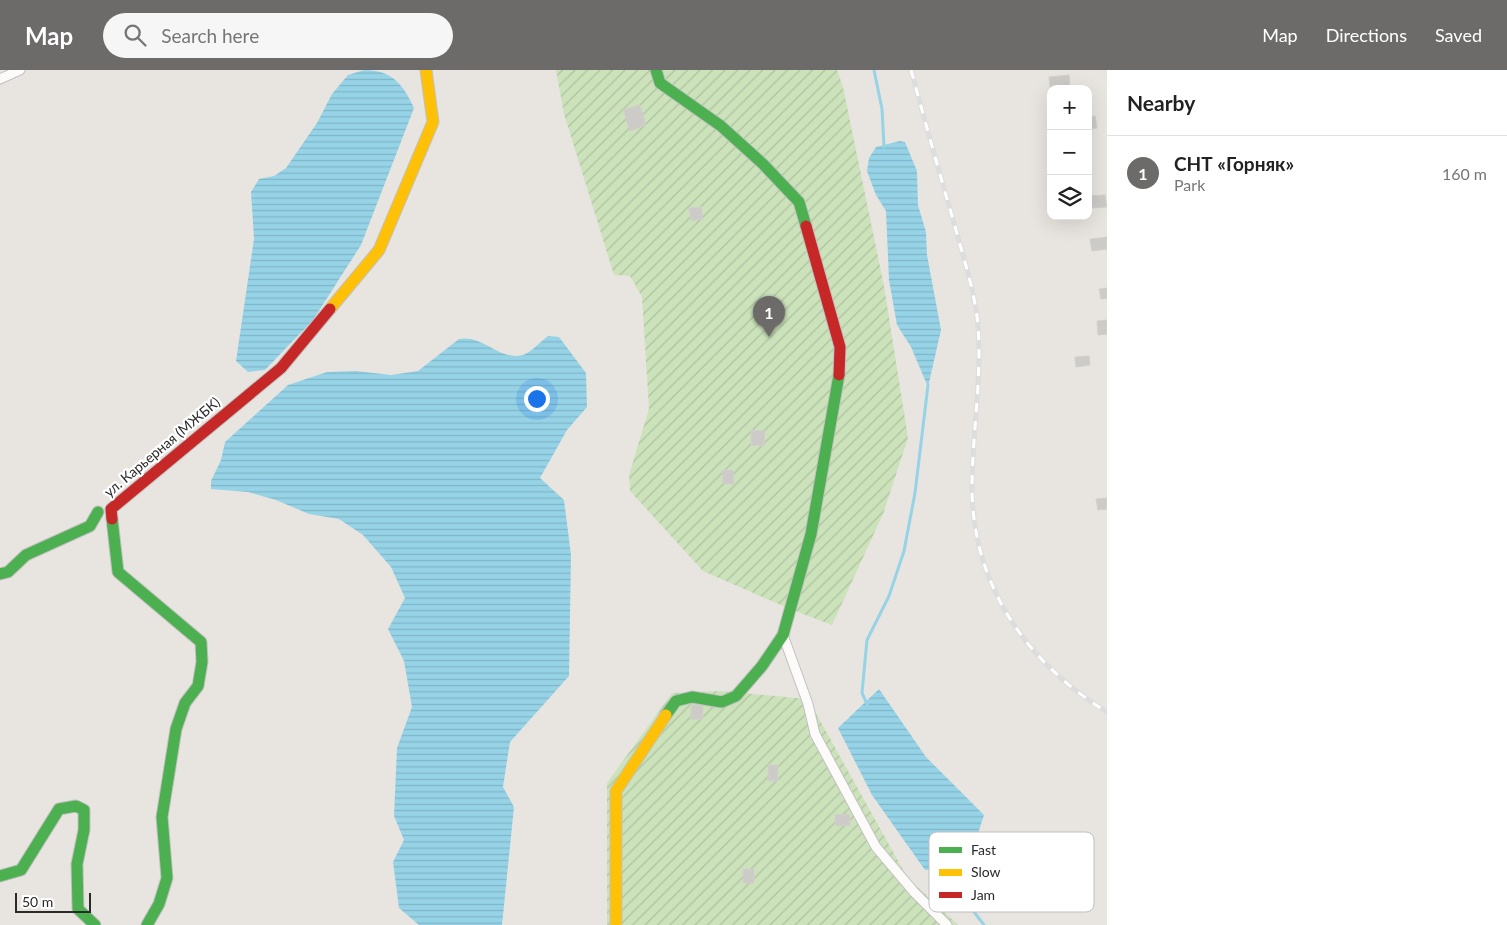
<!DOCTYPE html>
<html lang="en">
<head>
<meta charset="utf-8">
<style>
	:root { --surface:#fff; --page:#f6f6f6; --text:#222; --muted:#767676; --line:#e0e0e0; --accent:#6c6b6a }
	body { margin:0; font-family:Lato,sans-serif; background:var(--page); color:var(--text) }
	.controls { position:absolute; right:15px; top:15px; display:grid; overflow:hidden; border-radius:10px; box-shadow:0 5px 20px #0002 }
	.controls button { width:45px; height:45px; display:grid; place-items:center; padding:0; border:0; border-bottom:1px solid var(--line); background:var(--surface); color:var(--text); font:25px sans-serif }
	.scale { position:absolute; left:15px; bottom:12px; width:76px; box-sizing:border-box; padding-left:5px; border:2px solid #2a2a2a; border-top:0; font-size:14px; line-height:18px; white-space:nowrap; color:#2a2a2a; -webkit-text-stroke:4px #fff; paint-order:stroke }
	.you { position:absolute; left:536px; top:328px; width:18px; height:18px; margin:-12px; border:4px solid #fff; border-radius:50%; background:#1a73e8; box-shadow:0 0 0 8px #1a73e833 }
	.badge { display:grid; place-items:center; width:32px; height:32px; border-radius:50%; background:var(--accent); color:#fff; font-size:16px; font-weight:700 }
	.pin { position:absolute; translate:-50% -41px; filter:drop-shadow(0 1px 2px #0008) }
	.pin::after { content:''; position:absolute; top:26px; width:18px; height:15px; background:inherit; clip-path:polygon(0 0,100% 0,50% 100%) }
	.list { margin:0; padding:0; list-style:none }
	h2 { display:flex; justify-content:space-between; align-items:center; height:65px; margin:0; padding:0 20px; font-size:21px }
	h2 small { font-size:16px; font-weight:400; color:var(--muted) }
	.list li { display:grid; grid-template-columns:32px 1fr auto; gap:15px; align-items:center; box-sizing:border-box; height:75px; padding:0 20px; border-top:1px solid var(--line) }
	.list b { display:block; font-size:19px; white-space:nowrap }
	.list p { margin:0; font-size:16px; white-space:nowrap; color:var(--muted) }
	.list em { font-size:16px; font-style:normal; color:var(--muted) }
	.icon { flex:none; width:28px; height:28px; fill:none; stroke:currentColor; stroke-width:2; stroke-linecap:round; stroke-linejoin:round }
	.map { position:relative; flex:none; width:1107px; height:855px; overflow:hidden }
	header { display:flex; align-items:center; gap:30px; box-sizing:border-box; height:70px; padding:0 25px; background:var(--accent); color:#fff }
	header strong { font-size:24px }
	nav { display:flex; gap:28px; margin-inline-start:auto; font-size:18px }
	.search { width:350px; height:45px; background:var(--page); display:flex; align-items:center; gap:12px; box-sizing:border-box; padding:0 18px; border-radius:28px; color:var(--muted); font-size:19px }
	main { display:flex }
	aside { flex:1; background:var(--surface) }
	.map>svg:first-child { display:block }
	.garden { fill:url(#garden-furrows) }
	.water { fill:url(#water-rules) }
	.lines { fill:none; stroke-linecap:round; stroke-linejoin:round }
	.stream { stroke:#96d3e7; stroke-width:3 }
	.building { fill:#cdcbc7; stroke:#d3d0cc }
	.street-casing { stroke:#c1c1c1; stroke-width:11 }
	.fast-casing { stroke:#c1c1c1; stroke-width:13 }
	.slow-casing { stroke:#c1c1c1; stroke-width:13 }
	.jam-casing { stroke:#c1c1c1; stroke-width:13 }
	.street { stroke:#fcfbfa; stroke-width:9 }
	.fast { stroke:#4caf50; stroke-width:11 }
	.slow { stroke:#ffc107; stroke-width:11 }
	.jam { stroke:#c62828; stroke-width:11 }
	.rail-casing { stroke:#deddde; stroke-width:5 }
	.rail { stroke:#fff; stroke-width:3; stroke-dasharray:9; stroke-linecap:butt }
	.labels { text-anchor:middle; stroke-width:4.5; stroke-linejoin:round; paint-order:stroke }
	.street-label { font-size:14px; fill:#2a2a2a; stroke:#fff }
	.key { fill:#fff; stroke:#bfbfbf; stroke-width:1 }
	.key-label { font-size:14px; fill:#2a2a2a }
</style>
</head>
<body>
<header>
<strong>Map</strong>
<div class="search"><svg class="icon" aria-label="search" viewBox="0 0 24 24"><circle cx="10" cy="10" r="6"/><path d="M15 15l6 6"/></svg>Search here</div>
<nav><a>Map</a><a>Directions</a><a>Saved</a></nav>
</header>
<main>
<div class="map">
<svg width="1107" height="855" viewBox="0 0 1107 855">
	<defs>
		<pattern id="garden-furrows" width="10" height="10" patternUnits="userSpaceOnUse" patternTransform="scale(1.25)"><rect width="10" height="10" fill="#cbe2ba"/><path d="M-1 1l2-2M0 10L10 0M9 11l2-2" fill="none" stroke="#aec2a0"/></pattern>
		<pattern id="water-rules" width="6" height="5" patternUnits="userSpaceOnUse" patternTransform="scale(1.25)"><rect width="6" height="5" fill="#96d3e7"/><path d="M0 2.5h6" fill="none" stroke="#81b5c6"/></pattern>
	</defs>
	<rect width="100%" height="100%" fill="#e8e5e0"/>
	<!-- garden -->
	<g class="garden">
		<polygon points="556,0 837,0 843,17 884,216 908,368 883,444 832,555 790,539 703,501 630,421 629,405 649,339 642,227 630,206 614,205 564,44"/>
		<polygon points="721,621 808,629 907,807 958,855 607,855 607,713 672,623"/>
	</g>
	<!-- water -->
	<g class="water">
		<path d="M 364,0 C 392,0 403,14 414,38 L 361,175 L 313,250 L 265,300 L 248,302 L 236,291 L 254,169 L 251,122 L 259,109 L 274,106 L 286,98 L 317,53 L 332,24 L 348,5 Z"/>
		<polygon points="900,71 905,72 917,101 918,135 926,162 927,185 941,260 928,317 911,277 897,255 889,210 886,141 876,125 867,101 869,88 876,77"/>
		<path d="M 548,266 L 559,267 L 586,303 L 587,337 L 567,360 L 540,408 L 564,430 L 571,485 L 569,606 L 510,672 L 503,717 L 514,737 L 502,855 L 419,855 L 399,838 L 393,792 L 404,770 L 394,746 L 397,678 L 412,637 L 404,591 L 388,559 L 405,528 L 391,497 L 363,465 L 339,449 L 309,444 L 276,430 L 248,422 L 211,419 L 211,411 L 221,390 L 225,372 L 288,315 L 327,302 L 356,301 L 391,305 L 418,301 L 459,269 C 483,264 499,291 523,285 C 530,283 541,271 548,266 Z"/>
		<polygon points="879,619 926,687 984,745 967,797 925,800 872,725 838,658"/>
	</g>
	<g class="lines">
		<!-- stream -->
		<g class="stream">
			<polyline points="874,0 882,39 884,77"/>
			<polyline points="868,636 862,623 867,570 889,526 904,481 915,423 928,315"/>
			<polyline points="945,795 952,813 984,855"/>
		</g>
	</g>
	<!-- building -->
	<g class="building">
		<polygon points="1069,5 1070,19 1051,19 1051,23 1049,7"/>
		<polygon points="640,35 646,55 630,61 623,40"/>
		<polygon points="1095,46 1097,58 1088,59 1088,47"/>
		<polygon points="1105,125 1107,137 1089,138 1088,126"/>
		<polygon points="701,137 703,149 691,151 689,138"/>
		<polygon points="1107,167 1107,179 1092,181 1090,169"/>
		<polygon points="1107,218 1107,228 1101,229 1099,219"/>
		<polygon points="1107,250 1107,264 1098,265 1097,251"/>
		<polygon points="1089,286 1090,295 1076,297 1075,287"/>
		<polygon points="751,360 765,361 764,376 751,375"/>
		<polygon points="722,400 733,400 734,414 723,414"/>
		<polygon points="1107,428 1107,439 1098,440 1096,429"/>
		<polygon points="691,635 703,635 703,649 691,650"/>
		<rect x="768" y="695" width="10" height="16"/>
		<polygon points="850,744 850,755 835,756 835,745"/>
		<rect x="743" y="799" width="11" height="14"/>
	</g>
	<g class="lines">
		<defs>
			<g id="street">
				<polyline points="0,9 20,0"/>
				<polyline points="783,565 808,634 815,664 876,777 914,822 947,855"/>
			</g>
			<g id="fast">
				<polyline points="656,0 660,13 721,56 763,94 799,132 806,156"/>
				<polyline points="112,449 118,502 201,572 202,592 198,616 185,633 176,659 162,747 167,808 159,834 147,855"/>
				<polyline points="0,504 8,502 26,485 90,456 98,442"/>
				<polyline points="666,645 676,631 692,627 722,632 736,626 762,596 783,565 811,464 839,305"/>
				<polyline points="0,806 21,800 59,739 76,736 84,740 84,760 77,794 78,839 95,855"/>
			</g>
			<g id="slow">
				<polyline points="330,239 379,180 433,52 426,0"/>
				<polyline points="616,855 616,721 666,645"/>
			</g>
			<g id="jam">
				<polyline points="806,156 840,277 839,305"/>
				<polyline points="112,449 111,439 281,298 330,239"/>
			</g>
		</defs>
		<!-- street casing -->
		<use href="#street" class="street-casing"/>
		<!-- fast casing -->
		<use href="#fast" class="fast-casing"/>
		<!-- slow casing -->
		<use href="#slow" class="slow-casing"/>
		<!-- jam casing -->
		<use href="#jam" class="jam-casing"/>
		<!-- street -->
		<use href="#street" class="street"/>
		<!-- fast -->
		<use href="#fast" class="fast"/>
		<!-- slow -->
		<use href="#slow" class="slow"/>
		<!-- jam -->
		<use href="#jam" class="jam"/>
		<defs>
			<path id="rail" d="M 911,0 C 925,51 939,102 954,153 C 963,187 975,221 978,256 C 982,311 972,365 972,419 C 973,516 1027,593 1107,642"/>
		</defs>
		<!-- rail casing -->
		<use href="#rail" class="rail-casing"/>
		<!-- rail -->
		<use href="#rail" class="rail"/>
	</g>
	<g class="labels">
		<!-- street labels -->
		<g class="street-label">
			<text transform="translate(162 377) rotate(-40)" y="5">ул. Карьерная (МЖБК)</text>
		</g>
	</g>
	<!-- legend -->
	<rect x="929" y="762" width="165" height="80" rx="8" class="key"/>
	<rect x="939" y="777" width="23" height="6" fill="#4caf50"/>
	<rect x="939" y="799" width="23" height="7" fill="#ffc107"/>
	<rect x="939" y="822" width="23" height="6" fill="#c62828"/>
	<g class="key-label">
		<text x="971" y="785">Fast</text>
		<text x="971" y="807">Slow</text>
		<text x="971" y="830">Jam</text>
	</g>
</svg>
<div class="controls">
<button>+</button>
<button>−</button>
<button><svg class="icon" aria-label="layers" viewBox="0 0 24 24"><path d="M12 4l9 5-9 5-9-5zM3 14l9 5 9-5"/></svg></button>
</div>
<div class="scale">50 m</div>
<div class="you"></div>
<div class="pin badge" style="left:769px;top:267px">1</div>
</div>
<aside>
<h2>Nearby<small></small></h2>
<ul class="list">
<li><span class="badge">1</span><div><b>СНТ «Горняк»</b><p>Park</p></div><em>160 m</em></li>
</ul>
</aside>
</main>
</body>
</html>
